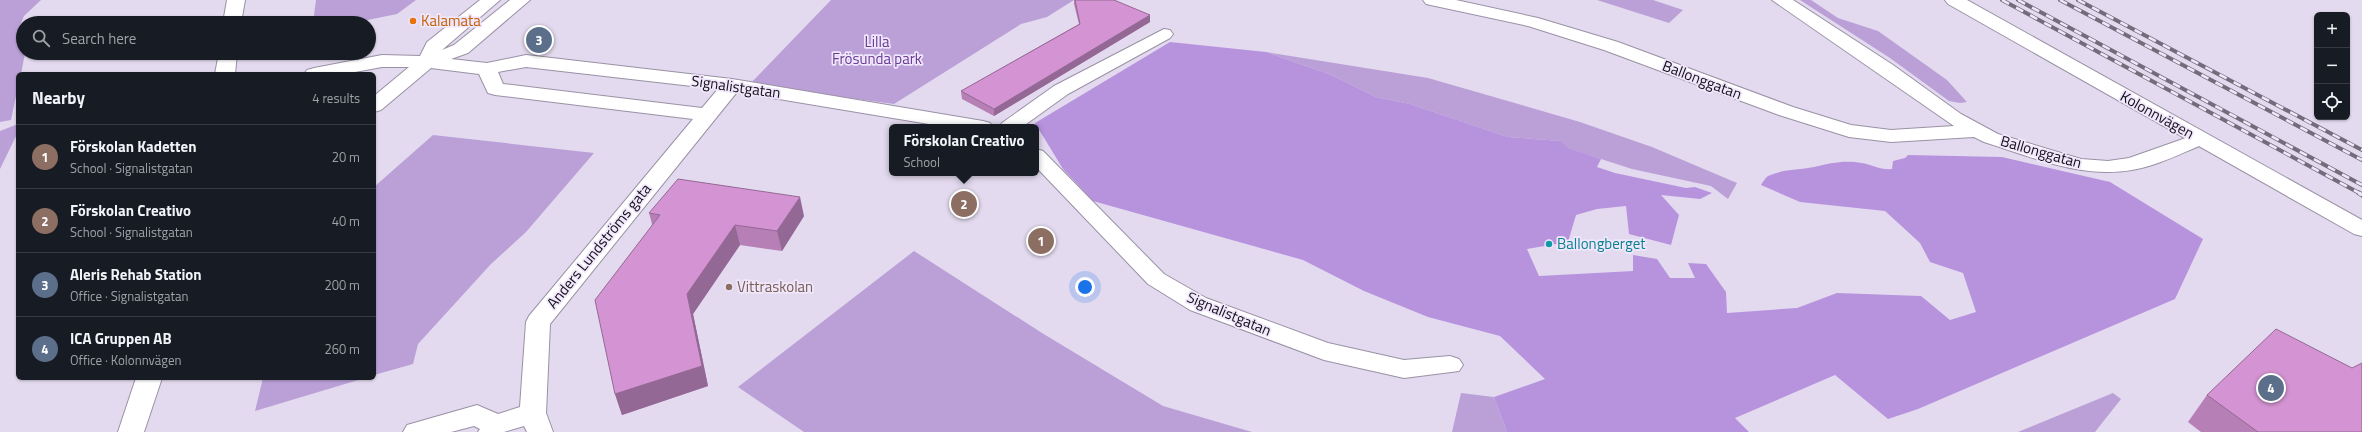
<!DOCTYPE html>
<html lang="en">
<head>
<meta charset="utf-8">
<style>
	:root { --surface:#171b24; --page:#242831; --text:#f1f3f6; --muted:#9ea1a6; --line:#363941; --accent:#b94196 }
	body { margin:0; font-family:"Titillium Web",sans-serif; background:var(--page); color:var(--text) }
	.controls { position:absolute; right:12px; top:12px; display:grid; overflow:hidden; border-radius:6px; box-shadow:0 1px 3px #0004 }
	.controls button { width:36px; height:36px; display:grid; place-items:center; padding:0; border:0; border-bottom:1px solid var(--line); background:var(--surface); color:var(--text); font:20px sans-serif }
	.you { position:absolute; left:1085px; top:287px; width:14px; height:14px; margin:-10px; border:3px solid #fff; border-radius:50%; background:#1a73e8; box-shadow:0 0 0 6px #1a73e833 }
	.badge { display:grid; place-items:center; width:26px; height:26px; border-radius:50%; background:var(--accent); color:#fff; font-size:13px; font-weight:700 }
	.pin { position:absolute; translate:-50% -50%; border:2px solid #fff; box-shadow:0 1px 4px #0006 }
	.popup { position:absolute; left:889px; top:124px; width:150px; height:52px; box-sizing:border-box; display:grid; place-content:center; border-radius:6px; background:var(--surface); filter:drop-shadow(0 1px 3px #0005); font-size:13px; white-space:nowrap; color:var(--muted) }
	.popup b { font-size:15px; color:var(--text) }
	.popup::after { content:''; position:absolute; left:50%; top:100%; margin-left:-8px; border:8px solid transparent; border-top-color:var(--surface) }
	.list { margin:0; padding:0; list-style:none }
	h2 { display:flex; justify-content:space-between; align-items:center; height:52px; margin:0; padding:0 16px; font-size:17px }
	h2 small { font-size:13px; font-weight:400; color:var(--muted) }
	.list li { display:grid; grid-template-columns:26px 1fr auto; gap:12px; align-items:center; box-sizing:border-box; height:64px; padding:0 16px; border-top:1px solid var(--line) }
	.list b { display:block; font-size:15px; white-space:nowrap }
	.list p { margin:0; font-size:13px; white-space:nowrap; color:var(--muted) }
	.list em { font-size:13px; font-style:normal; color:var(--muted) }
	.icon { flex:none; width:22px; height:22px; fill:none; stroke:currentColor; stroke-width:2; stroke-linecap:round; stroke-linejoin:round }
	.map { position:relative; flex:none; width:2362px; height:432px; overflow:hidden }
	.search { position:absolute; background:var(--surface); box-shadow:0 1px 3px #0004; left:16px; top:16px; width:360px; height:44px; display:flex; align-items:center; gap:10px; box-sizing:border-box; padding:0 14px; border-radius:22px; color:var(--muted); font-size:15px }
	.panel { position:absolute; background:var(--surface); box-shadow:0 1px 3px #0004; left:16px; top:72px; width:360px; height:308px; border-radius:6px }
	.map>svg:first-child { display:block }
	.green { fill:#baa0d7 }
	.forest { fill:#b793de }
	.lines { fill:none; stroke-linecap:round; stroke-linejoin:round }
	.minor-casing { stroke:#9a91a5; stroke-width:2 }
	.tertiary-casing { stroke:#9a91a5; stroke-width:2 }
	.minor { fill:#fff; fill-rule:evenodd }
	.tertiary { fill:#fff; fill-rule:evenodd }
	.rail-far1-casing { stroke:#736d7b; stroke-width:4 }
	.rail-casing { stroke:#736d7b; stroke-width:5 }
	.rail-far1 { stroke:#f0e7fc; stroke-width:2.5; stroke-dasharray:8; stroke-linecap:butt }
	.rail { stroke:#f0e7fc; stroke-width:3.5; stroke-dasharray:10; stroke-linecap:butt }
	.wall { fill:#b67fb5 }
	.shaded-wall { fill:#946894 }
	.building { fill:#d494d3; stroke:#946894 }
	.food-dot { fill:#e8710a; stroke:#f0e7fc; stroke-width:1.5 }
	.culture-dot { fill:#0f9aa8; stroke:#f0e7fc; stroke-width:1.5 }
	.education-dot { fill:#8d6e63; stroke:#f0e7fc; stroke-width:1.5 }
	.labels { text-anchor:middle; stroke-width:3.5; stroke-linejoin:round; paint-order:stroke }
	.food-label { font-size:15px; fill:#c56008; stroke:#f0e7fc; text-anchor:start }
	.park-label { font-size:15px; fill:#683991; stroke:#f0e7fc }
	.street-label { font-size:15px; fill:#120f16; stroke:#f0e7fc }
	.culture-label { font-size:15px; fill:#0d838f; stroke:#f0e7fc; text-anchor:start }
	.education-label { font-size:15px; fill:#785e54; stroke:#f0e7fc; text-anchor:start }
</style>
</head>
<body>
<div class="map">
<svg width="2362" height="432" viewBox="0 0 2362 432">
	<rect width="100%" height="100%" fill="#e3daef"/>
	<!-- green -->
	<g class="green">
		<polygon points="0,0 41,0 24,16 19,28 23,32 23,53 25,53 21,74 18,74 18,86 11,120 0,122"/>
		<polygon points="316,0 416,0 397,14 353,23 313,23"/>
		<polygon points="831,0 1074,0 1047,17 1021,24 894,104 749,85"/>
		<polygon points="1597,0 1653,0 1683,10 1669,23"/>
		<polygon points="1800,0 1811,0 1838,18 1878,31 1947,80 1967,102 1960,103 1949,101 1890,58"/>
		<polygon points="1266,52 1428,78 1580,122 1652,147 1737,183 1728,199 1711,186 1632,169 1567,148 1561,141 1508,137 1410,104 1376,97 1329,74"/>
		<polygon points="18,124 18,132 0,169 0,131"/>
		<polygon points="433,135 594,153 526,232 491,264 418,344 413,364 374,375 374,187"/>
		<polygon points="914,251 1042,333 1163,406 1252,432 804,432 738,387"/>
		<polygon points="263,378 365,378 255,411"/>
		<polygon points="1461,393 1494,397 1507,432 1452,432"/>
		<polygon points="2113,393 2121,399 2095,432 2018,432"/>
	</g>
	<!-- forest -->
	<path class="forest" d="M 1170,42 L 1266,52 L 1329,74 L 1376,97 L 1410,104 L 1508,137 L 1561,141 L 1568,148 L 1601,159 L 1597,167 L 1615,173 L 1686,188 L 1695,187 L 1712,193 L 1700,199 L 1661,195 L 1679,215 L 1671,245 L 1629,234 L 1626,206 L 1597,209 L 1576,215 L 1568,242 L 1527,249 L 1539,276 L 1633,271 L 1633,255 L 1657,259 L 1670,278 L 1695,278 L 1688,263 L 1706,264 L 1726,292 L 1727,313 L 1797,308 L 1837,293 L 1921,296 L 1950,320 L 1976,312 L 1963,273 L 1930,262 L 1920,243 L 1885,211 L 1800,202 L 1761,185 C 1763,182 1765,178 1768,176 C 1783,169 1798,170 1814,167 C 1831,163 1844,160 1862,163 C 1873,165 1880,170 1892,169 L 1893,161 L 1905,158 L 1908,155 L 2002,157 L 2110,182 L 2203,239 L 2175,299 L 1918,409 L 1888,419 L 1835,375 L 1735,418 L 1749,432 L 1507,432 L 1494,397 L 1545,379 L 1500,336 L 1428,317 L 1364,291 L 1303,260 L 1093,201 L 1063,169 L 1035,123 Z"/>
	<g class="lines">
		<defs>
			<g id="minor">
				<polygon points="227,0 245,0 241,23 223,23"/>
				<path d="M 480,0 L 500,0 L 442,50 L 454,45 L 510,0 L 530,0 L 468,53 L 451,59 L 487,63 L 526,55 L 732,79 L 983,121 L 990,123 L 993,127 L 947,127 L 737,92 L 550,324 L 546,413 L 553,432 L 527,432 L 524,426 L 504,432 L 478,432 L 480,429 L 474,426 L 451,432 L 403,432 L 407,425 L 477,405 L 498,414 L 520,407 L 526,322 L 529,316 L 693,119 L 495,95 L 488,93 L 479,74 L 431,68 L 381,110 L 374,112 L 374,96 L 409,67 L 382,67 L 344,74 L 304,74 L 307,70 L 314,68 L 382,55 L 420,56 L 427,42 ZM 526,67 L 718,89 L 702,108 L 503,84 L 498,72 Z"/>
				<path d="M 1423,0 L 1456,0 L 1538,18 L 1618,42 L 1793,107 L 1851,125 L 1891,130 L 1954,126 L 1772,0 L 1793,0 L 1893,65 L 1961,114 L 1998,134 L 2081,159 L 2108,161 L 2129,158 L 2200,133 L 2207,135 L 2210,139 L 2207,143 C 2183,152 2158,166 2132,170 C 2081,179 2032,157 1984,142 L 1974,137 L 1891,142 L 1849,137 L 1779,115 L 1604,50 L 1528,26 L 1426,4 Z"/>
				<polygon points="1164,29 1170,30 1173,34 1170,38 1068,94 1022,127 999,127 1002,123 1054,86"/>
				<polygon points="219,53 237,53 235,74 215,74"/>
				<polygon points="1036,149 1043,151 1164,274 1206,298 1328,343 1404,360 1450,356 1459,359 1463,365 1459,371 1404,378 1324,360 1190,310 1148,284 1036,167"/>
				<polygon points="136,378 162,378 144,432 118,432"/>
			</g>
			<polygon id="tertiary" points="1945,0 1967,0 2362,220 2362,236 2354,234 1948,4"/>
		</defs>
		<!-- minor casing -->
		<use href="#minor" class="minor-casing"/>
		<!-- tertiary casing -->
		<use href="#tertiary" class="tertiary-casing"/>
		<!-- minor -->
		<use href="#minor" class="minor"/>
		<!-- tertiary -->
		<use href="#tertiary" class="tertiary"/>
		<defs>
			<g id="rail-far1">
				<polyline points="2002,0 2361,194"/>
				<polyline points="2018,0 2362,185"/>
				<polyline points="2060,0 2362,160"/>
				<polyline points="2078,0 2362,150"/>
			</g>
			<polyline id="rail" points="2359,193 2362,195"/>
		</defs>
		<!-- rail-far1 casing -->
		<use href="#rail-far1" class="rail-far1-casing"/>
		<!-- rail casing -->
		<use href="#rail" class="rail-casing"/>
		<!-- rail-far1 -->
		<use href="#rail-far1" class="rail-far1"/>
		<!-- rail -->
		<use href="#rail" class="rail"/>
	</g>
	<!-- wall -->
	<g class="wall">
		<polygon points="1074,0 1114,0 1150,22 994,116 962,99 961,91 1079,24 1074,4"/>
		<polygon points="649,213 804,216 782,251 740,245 693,314 708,386 622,415 615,394 652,224"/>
		<polygon points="2207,395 2362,432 2201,432 2188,422"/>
	</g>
	<!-- shaded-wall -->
	<g class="shaded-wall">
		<polygon points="1150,15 1150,22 994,116 994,109"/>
		<polygon points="800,197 804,216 782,251 777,231"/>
		<polygon points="735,225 740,245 693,314 708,386 622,415 615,394 687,294"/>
	</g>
	<!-- building -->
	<g class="building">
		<polygon points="1075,0 1114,0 1150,15 994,109 961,91 1080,24"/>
		<polygon points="678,179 800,197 777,231 735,225 687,294 702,366 615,394 595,300 660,215 649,213"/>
		<polygon points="2276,329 2352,368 2362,363 2362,432 2258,432 2207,395"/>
	</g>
	<!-- markers -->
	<circle class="food-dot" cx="413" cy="21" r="4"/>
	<circle class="culture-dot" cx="1549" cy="244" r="4"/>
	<circle class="education-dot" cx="729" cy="287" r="4"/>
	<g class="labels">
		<!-- food labels -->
		<g class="food-label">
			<text x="421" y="26">Kalamata</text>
		</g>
		<!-- park labels -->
		<g class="park-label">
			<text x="877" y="47">Lilla<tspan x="877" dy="17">Frösunda park</tspan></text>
		</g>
		<!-- street labels -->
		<g class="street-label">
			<text transform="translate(1702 80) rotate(21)" y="5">Ballonggatan</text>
			<text transform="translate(736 87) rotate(8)" y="5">Signalistgatan</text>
			<text transform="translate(2157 115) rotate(29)" y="5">Kolonnvägen</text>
			<text transform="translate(2041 152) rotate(16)" y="5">Ballonggatan</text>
			<text transform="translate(599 246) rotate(-51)" y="5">Anders Lundströms gata</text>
			<text transform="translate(1229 314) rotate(23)" y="5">Signalistgatan</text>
		</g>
		<!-- culture labels -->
		<g class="culture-label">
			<text x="1557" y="249">Ballongberget</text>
		</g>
		<!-- education labels -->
		<g class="education-label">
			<text x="737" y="292">Vittraskolan</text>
		</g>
	</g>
</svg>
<div class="controls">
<button>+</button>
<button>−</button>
<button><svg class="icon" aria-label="locate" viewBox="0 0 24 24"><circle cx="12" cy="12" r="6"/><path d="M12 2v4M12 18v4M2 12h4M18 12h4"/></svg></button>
</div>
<div class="you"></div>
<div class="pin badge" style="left:1041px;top:241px;background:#8d6e63">1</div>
<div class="pin badge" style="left:964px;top:204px;background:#8d6e63">2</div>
<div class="popup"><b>Förskolan Creativo</b>School</div>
<div class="pin badge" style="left:539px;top:40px;background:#5c6f8a">3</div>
<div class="pin badge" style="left:2271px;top:388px;background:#5c6f8a">4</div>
<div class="search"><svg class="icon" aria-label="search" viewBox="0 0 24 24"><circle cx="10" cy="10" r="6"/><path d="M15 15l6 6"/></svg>Search here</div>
<section class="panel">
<h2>Nearby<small>4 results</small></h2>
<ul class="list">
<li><span class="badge" style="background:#8d6e63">1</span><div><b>Förskolan Kadetten</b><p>School · Signalistgatan</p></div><em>20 m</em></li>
<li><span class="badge" style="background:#8d6e63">2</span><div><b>Förskolan Creativo</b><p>School · Signalistgatan</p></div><em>40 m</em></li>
<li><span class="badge" style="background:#5c6f8a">3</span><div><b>Aleris Rehab Station</b><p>Office · Signalistgatan</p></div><em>200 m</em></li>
<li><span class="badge" style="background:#5c6f8a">4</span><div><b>ICA Gruppen AB</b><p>Office · Kolonnvägen</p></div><em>260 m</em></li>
</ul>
</section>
</div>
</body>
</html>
